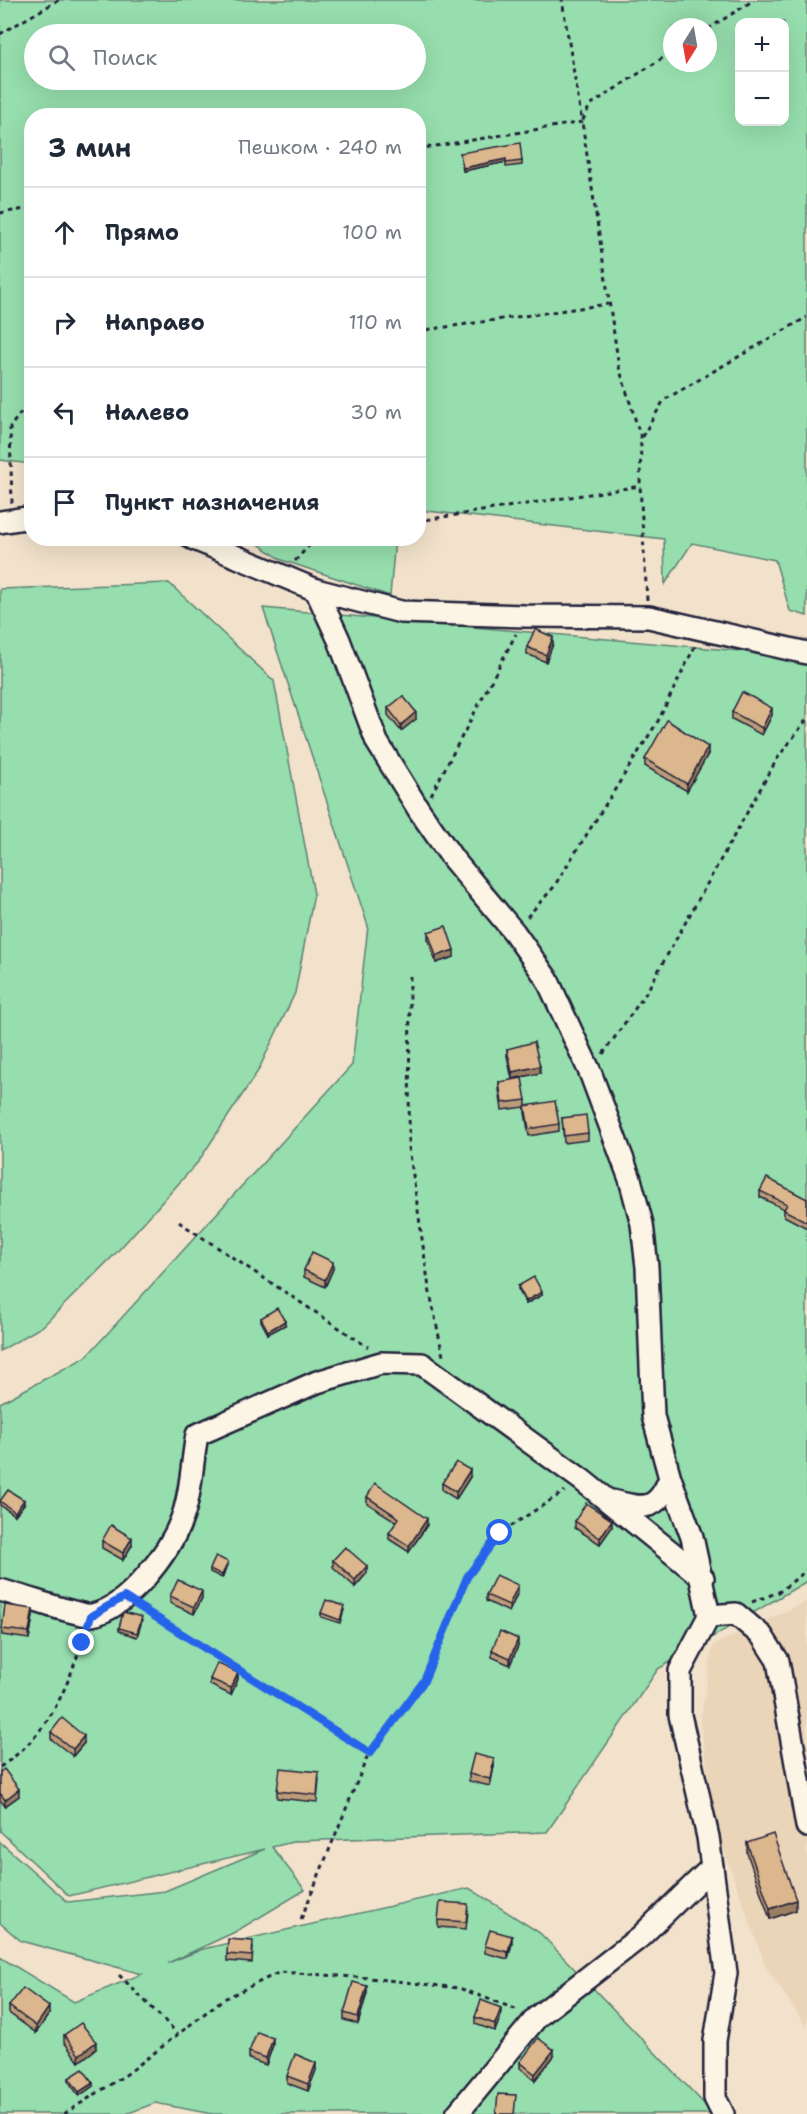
<!DOCTYPE html>
<html lang="ru">
<head>
<meta charset="utf-8">
<style>
	:root { --surface:#fff; --page:#f2f2f3; --text:#1f2937; --muted:#747a83; --line:#e0e1e3 }
	body { margin:0; font-family:"Shantell Sans",sans-serif; background:var(--page); color:var(--text) }
	.controls { position:absolute; right:18px; top:18px; display:grid; overflow:hidden; border-radius:12px; box-shadow:0 6px 24px #0002 }
	.controls button { width:54px; height:54px; display:grid; place-items:center; padding:0; border:0; border-bottom:2px solid var(--line); background:var(--surface); color:var(--text); font:30px sans-serif }
	.compass { position:absolute; left:663px; top:18px; width:54px; height:54px; border-radius:50%; background:var(--surface); box-shadow:0 6px 24px #0002; rotate:191deg }
	.stop { position:absolute; width:18px; height:18px; margin:-14px; border:4px solid #2563eb; border-radius:50%; background:#fff }
	.stop.end { background:#2563eb; border-color:#fff; box-shadow:0 2px 6px #0008 }
	.list { margin:0; padding:0; list-style:none }
	h2 { display:flex; justify-content:space-between; align-items:center; height:78px; margin:0; padding:0 24px; font-size:26px }
	h2 small { font-size:20px; font-weight:400; color:var(--muted) }
	.list li { display:grid; grid-template-columns:39px 1fr auto; gap:18px; align-items:center; box-sizing:border-box; height:90px; padding:0 24px; border-top:2px solid var(--line) }
	.list b { display:block; font-size:22px; white-space:nowrap }
	.list em { font-size:20px; font-style:normal; color:var(--muted) }
	.icon { flex:none; width:33px; height:33px; fill:none; stroke:currentColor; stroke-width:2; stroke-linecap:round; stroke-linejoin:round }
	.map { position:relative; flex:none; width:807px; height:2114px; overflow:hidden }
	.search { position:absolute; background:var(--surface); box-shadow:0 6px 24px #0002; left:24px; top:24px; width:402px; height:66px; display:flex; align-items:center; gap:15px; box-sizing:border-box; padding:0 21px; border-radius:33px; color:var(--muted); font-size:22px }
	.panel { position:absolute; background:var(--surface); box-shadow:0 6px 24px #0002; left:24px; top:108px; width:402px; height:438px; border-radius:24px }
	.map>svg:first-child { display:block }
	.built { fill:#ebd5b8 }
	.green { fill:#96dead; stroke:#5c8074; stroke-width:1.5; fill-rule:evenodd }
	.lines { fill:none; stroke-linecap:round; stroke-linejoin:round }
	.minor-casing { stroke:#22223b; stroke-width:26 }
	.path { stroke:#22223b; stroke-width:3; stroke-dasharray:4.5 4.5; stroke-linecap:butt }
	.minor { stroke:#fcf5e5; stroke-width:21 }
	.wall { fill:#bd9d79; stroke:#22223b; stroke-width:1.5 }
	.shaded-wall { fill:#9a7f63; stroke:#22223b; stroke-width:1.5 }
	.building { fill:#dcb68d; stroke:#22223b; stroke-width:1.5 }
	.route { stroke:#2563eb; stroke-width:8 }
</style>
</head>
<body>
<div class="map">
<svg width="807" height="2114" viewBox="0 0 807 2114">
	<rect width="100%" height="100%" fill="#f2e2cb"/>
	<filter id="ink" filterUnits="userSpaceOnUse"><feTurbulence type="fractalNoise" baseFrequency=".0167" numOctaves="2"/><feDisplacementMap in="SourceGraphic" scale="12" xChannelSelector="R" yChannelSelector="G"/><feConvolveMatrix kernelMatrix="1 2 1 2 8 2 1 2 1" color-interpolation-filters="sRGB"/></filter>
	<g filter="url(#ink)">
		<!-- built -->
		<polygon class="built" points="807,1601 807,2028 766,1967 718,1835 700,1722 713,1645"/>
		<!-- green -->
		<g class="green">
			<path d="M 0,0 L 807,0 L 807,616 L 790,611 L 775,560 L 692,543 L 665,584 L 664,539 L 419,510 L 418,116 L 32,116 L 31,464 L 0,460 ZM 740,22 L 784,22 L 784,122 L 740,122 ZM 672,27 L 708,27 L 708,63 L 672,63 ZM 34,34 L 416,34 L 416,80 L 34,80 Z"/>
			<polygon points="251,539 395,539 390,596 282,560"/>
			<polygon points="169,583 274,681 314,894 295,993 258,1071 198,1162 116,1253 43,1326 0,1351 0,589"/>
			<polygon points="263,608 807,657 807,1581 658,1669 547,1832 297,1841 272,1847 305,1890 235,1932 168,1963 203,1949 469,1888 540,1933 714,2114 212,2114 155,2103 126,2114 0,2114 0,1957 74,2002 142,1974 21,1941 0,1923 0,1842 68,1902 165,1891 265,1849 69,1896 0,1831 0,1403 86,1357 352,1065 368,926"/>
		</g>
		<g class="lines">
			<defs>
				<g id="minor">
					<polyline points="0,522 32,517"/>
					<polyline points="192,538 316,590 339,640 377,742 419,810 453,859 514,932 547,979 590,1072 630,1179 642,1224 647,1267 653,1416 670,1478 692,1537 709,1616 680,1671 680,1715 708,1837 726,1973 715,2041 715,2098 723,2114"/>
					<polyline points="316,590 401,612 525,616 649,617 807,653"/>
					<path d="M 612,1501 C 644,1509 657,1512 670,1478"/>
					<path d="M 0,1590 C 16,1594 81,1617 92,1615 C 128,1608 169,1552 181,1521 C 191,1497 192,1461 197,1435 L 317,1382 L 381,1363 L 422,1364 L 582,1480 L 703,1578"/>
					<polyline points="709,1616 736,1614 762,1636 778,1661 807,1826"/>
					<polyline points="457,2114 537,2017 640,1937 712,1867"/>
				</g>
			</defs>
			<!-- minor casing -->
			<use href="#minor" class="minor-casing"/>
			<!-- path -->
			<g class="path">
				<polyline points="708,29 754,0"/>
				<polyline points="0,34 59,0"/>
				<polyline points="418,149 582,122 562,0"/>
				<polyline points="0,213 32,208"/>
				<polyline points="418,331 608,304"/>
				<polyline points="642,437 664,400 807,317"/>
				<polyline points="12,503 10,427 32,398"/>
				<polyline points="418,521 640,486"/>
				<polyline points="295,561 316,538"/>
				<polyline points="647,600 640,486 641,438 619,367 582,122 590,105 672,52"/>
				<polyline points="431,795 516,634"/>
				<polyline points="527,917 553,888 658,721 695,646"/>
				<polyline points="410,976 409,1147 429,1288 443,1356"/>
				<polyline points="603,1054 646,993 777,759 807,719"/>
				<polyline points="179,1222 368,1347"/>
				<polyline points="752,1602 779,1592 807,1570"/>
				<polyline points="141,1608 370,1753"/>
				<path d="M 0,1767 C 51,1733 67,1688 85,1633"/>
				<polyline points="301,1919 368,1755 424,1681 467,1577 500,1533 565,1491"/>
				<polyline points="119,1975 178,2034"/>
				<polyline points="64,2114 127,2074 222,2000 280,1972 369,1978 459,1988 518,2010"/>
			</g>
			<!-- minor -->
			<use href="#minor" class="minor"/>
		</g>
		<!-- wall -->
		<g class="wall">
			<polygon points="418,121 420,130 420,137 418,137"/>
			<polygon points="460,153 522,161 522,165 506,167 506,162 463,171"/>
			<polygon points="553,644 546,662 527,654 527,647"/>
			<polygon points="388,708 416,719 401,731 388,715"/>
			<polygon points="732,712 772,715 762,735 732,719"/>
			<polygon points="708,754 687,791 645,766 645,759"/>
			<polygon points="428,932 454,957 436,963 428,939"/>
			<polygon points="507,1049 540,1073 512,1079 507,1056"/>
			<polygon points="499,1082 526,1100 526,1106 559,1124 559,1131 529,1136 525,1113 525,1107 502,1110 499,1089"/>
			<polygon points="562,1118 588,1133 588,1140 564,1143"/>
			<polygon points="760,1191 807,1199 807,1228 784,1216 784,1209 760,1197"/>
			<polygon points="333,1269 325,1287 304,1277 304,1270"/>
			<polygon points="518,1286 542,1295 526,1304 518,1289"/>
			<polygon points="261,1318 285,1325 268,1334 261,1321"/>
			<polygon points="470,1477 456,1499 442,1490 442,1483"/>
			<polygon points="367,1497 427,1525 409,1552 389,1539 389,1533 397,1522 367,1503"/>
			<polygon points="0,1501 24,1504 15,1515 0,1505"/>
			<polygon points="575,1521 612,1527 600,1544 575,1528"/>
			<polygon points="102,1541 132,1545 123,1560 102,1548"/>
			<polygon points="333,1560 367,1573 355,1587 333,1567"/>
			<polygon points="228,1565 222,1578 210,1572 210,1569"/>
			<polygon points="518,1592 509,1612 486,1601 486,1595"/>
			<polygon points="170,1596 202,1598 194,1614 170,1603"/>
			<polygon points="344,1610 340,1623 321,1617 321,1613"/>
			<polygon points="33,1616 29,1639 2,1635 2,1629"/>
			<polygon points="142,1621 137,1637 119,1631 119,1628"/>
			<polygon points="518,1646 510,1665 492,1657 492,1650"/>
			<polygon points="210,1679 238,1679 231,1695 210,1685"/>
			<polygon points="51,1732 84,1743 73,1756 51,1739"/>
			<polygon points="494,1766 490,1786 469,1781 469,1774"/>
			<polygon points="0,1772 19,1796 5,1806 0,1800"/>
			<polygon points="319,1779 317,1802 277,1798 277,1791"/>
			<polygon points="747,1843 796,1910 770,1919 747,1853"/>
			<polygon points="468,1911 466,1929 438,1927 438,1920"/>
			<polygon points="512,1943 508,1959 485,1953 485,1946"/>
			<polygon points="253,1948 252,1963 227,1961 227,1954"/>
			<polygon points="367,1993 358,2024 344,2020 344,2013"/>
			<polygon points="9,2006 49,2014 36,2033 9,2013"/>
			<polygon points="501,2015 495,2031 475,2024 475,2017"/>
			<polygon points="64,2035 96,2049 79,2062 64,2042"/>
			<polygon points="273,2045 266,2065 249,2059 249,2052"/>
			<polygon points="554,2056 535,2080 520,2068 520,2062"/>
			<polygon points="316,2070 308,2091 287,2083 287,2076"/>
			<polygon points="69,2078 93,2086 79,2096 69,2082"/>
		</g>
		<!-- shaded-wall -->
		<g class="shaded-wall">
			<polygon points="506,159 506,162 463,171 463,168"/>
			<polygon points="553,637 553,644 546,662 546,655"/>
			<polygon points="772,708 772,715 762,735 762,728"/>
			<polygon points="416,712 416,719 401,731 401,725"/>
			<polygon points="708,747 708,754 687,791 687,784"/>
			<polygon points="454,950 454,957 436,963 436,956"/>
			<polygon points="540,1066 540,1073 512,1079 512,1072"/>
			<polygon points="333,1262 333,1269 325,1287 325,1280"/>
			<polygon points="542,1292 542,1295 526,1304 526,1301"/>
			<polygon points="285,1321 285,1325 268,1334 268,1331"/>
			<polygon points="470,1470 470,1477 456,1499 456,1492"/>
			<polygon points="24,1500 24,1504 15,1515 15,1512"/>
			<polygon points="427,1519 427,1525 409,1552 409,1546"/>
			<polygon points="612,1520 612,1527 600,1544 600,1538"/>
			<polygon points="132,1538 132,1545 123,1560 123,1553"/>
			<polygon points="228,1562 228,1565 222,1578 222,1575"/>
			<polygon points="367,1566 367,1573 355,1587 355,1580"/>
			<polygon points="518,1585 518,1592 509,1612 509,1605"/>
			<polygon points="202,1591 202,1598 194,1614 194,1607"/>
			<polygon points="33,1609 33,1616 29,1639 29,1632"/>
			<polygon points="518,1639 518,1646 510,1665 510,1658"/>
			<polygon points="238,1673 238,1679 231,1695 231,1688"/>
			<polygon points="84,1736 84,1743 73,1756 73,1749"/>
			<polygon points="494,1759 494,1766 490,1786 490,1779"/>
			<polygon points="19,1789 19,1796 5,1806 5,1800"/>
			<polygon points="796,1900 796,1910 770,1919 770,1909"/>
			<polygon points="512,1936 512,1943 508,1959 508,1952"/>
			<polygon points="367,1986 367,1993 358,2024 358,2017"/>
			<polygon points="49,2007 49,2014 36,2033 36,2026"/>
			<polygon points="501,2008 501,2015 495,2031 495,2024"/>
			<polygon points="273,2038 273,2045 266,2065 266,2058"/>
			<polygon points="96,2042 96,2049 79,2062 79,2055"/>
			<polygon points="554,2050 554,2056 535,2080 535,2074"/>
			<polygon points="316,2063 316,2070 308,2091 308,2084"/>
			<polygon points="93,2083 93,2086 79,2096 79,2092"/>
		</g>
		<!-- building -->
		<g class="building">
			<polygon points="520,143 522,161 506,163 506,159 463,168 460,153"/>
			<polygon points="535,629 553,637 546,655 527,647"/>
			<polygon points="742,692 772,708 762,728 732,712"/>
			<polygon points="403,696 416,712 401,725 388,708"/>
			<polygon points="667,720 708,747 687,784 645,759"/>
			<polygon points="446,926 454,950 436,956 428,932"/>
			<polygon points="534,1042 540,1066 512,1072 507,1049"/>
			<polygon points="522,1078 526,1100 502,1103 499,1082"/>
			<polygon points="555,1101 559,1124 529,1129 525,1106"/>
			<polygon points="586,1115 588,1133 564,1136 562,1118"/>
			<polygon points="767,1178 807,1199 807,1222 784,1210 787,1204 760,1191"/>
			<polygon points="312,1252 333,1262 325,1280 304,1270"/>
			<polygon points="534,1277 542,1292 526,1301 518,1286"/>
			<polygon points="277,1308 285,1321 268,1331 261,1318"/>
			<polygon points="456,1462 470,1470 456,1492 442,1483"/>
			<polygon points="375,1483 427,1519 409,1546 389,1533 399,1518 367,1497"/>
			<polygon points="8,1490 24,1500 15,1512 0,1501"/>
			<polygon points="586,1503 612,1520 600,1538 575,1521"/>
			<polygon points="111,1525 132,1538 123,1553 102,1541"/>
			<polygon points="345,1547 367,1566 355,1580 333,1560"/>
			<polygon points="216,1556 228,1562 222,1575 210,1569"/>
			<polygon points="496,1575 518,1585 509,1605 486,1595"/>
			<polygon points="178,1580 202,1591 194,1607 170,1596"/>
			<polygon points="326,1600 344,1606 340,1620 321,1613"/>
			<polygon points="5,1605 33,1609 29,1632 2,1629"/>
			<polygon points="123,1612 142,1617 137,1633 119,1628"/>
			<polygon points="500,1631 518,1639 510,1658 492,1650"/>
			<polygon points="217,1663 238,1673 231,1688 210,1679"/>
			<polygon points="62,1718 84,1736 73,1749 51,1732"/>
			<polygon points="474,1754 494,1759 490,1779 469,1774"/>
			<polygon points="280,1768 319,1772 317,1795 277,1791"/>
			<polygon points="4,1769 19,1789 5,1800 0,1793 0,1772"/>
			<polygon points="773,1834 796,1900 770,1909 747,1843"/>
			<polygon points="440,1902 468,1904 466,1922 438,1920"/>
			<polygon points="490,1930 512,1936 508,1952 485,1946"/>
			<polygon points="228,1939 253,1941 252,1956 227,1954"/>
			<polygon points="353,1982 367,1986 358,2017 344,2013"/>
			<polygon points="23,1988 49,2007 36,2026 9,2006"/>
			<polygon points="481,2000 501,2008 495,2024 475,2017"/>
			<polygon points="81,2023 96,2042 79,2055 64,2035"/>
			<polygon points="257,2032 273,2038 266,2058 249,2052"/>
			<polygon points="538,2038 554,2050 535,2074 520,2062"/>
			<polygon points="295,2054 316,2063 308,2084 287,2076"/>
			<polygon points="83,2069 93,2083 79,2092 69,2078"/>
			<polygon points="498,2094 516,2095 514,2114 496,2114"/>
		</g>
	</g>
	<g class="lines" filter="url(#ink)">
		<!-- route -->
		<polyline class="route" points="82,1643 91,1616 124,1597 370,1753 424,1681 467,1577 500,1533"/>
	</g>
</svg>
<div class="controls">
<button>+</button>
<button>−</button>
</div>
<svg class="compass" viewBox="-18 -18 36 36"><path d="M0-13l5 13h-10z" fill="#e53935"/><path d="M0 13l5-13h-10z" fill="#747a83"/></svg>
<div class="stop" style="left:500px;top:1533px"></div>
<div class="stop end" style="left:82px;top:1643px"></div>
<div class="search"><svg class="icon" aria-label="search" viewBox="0 0 24 24"><circle cx="10" cy="10" r="6"/><path d="M15 15l6 6"/></svg>Поиск</div>
<section class="panel">
<h2>3 мин<small>Пешком · 240 m</small></h2>
<ul class="list">
<li><svg class="icon" aria-label="ahead" viewBox="0 0 24 24"><path d="M12 20V5M6 11l6-6 6 6"/></svg><div><b>Прямо</b></div><em>100 m</em></li>
<li><svg class="icon" aria-label="right" viewBox="0 0 24 24"><path d="M7 20v-9h11M14 6l5 5-5 5"/></svg><div><b>Направо</b></div><em>110 m</em></li>
<li><svg class="icon" aria-label="left" viewBox="0 0 24 24"><path d="M17 20v-9H6M10 6l-5 5 5 5"/></svg><div><b>Налево</b></div><em>30 m</em></li>
<li><svg class="icon" aria-label="arrive" viewBox="0 0 24 24"><path d="M6 21V4h12l-3 4 3 4H6"/></svg><div><b>Пункт назначения</b></div></li>
</ul>
</section>
</div>
</body>
</html>
